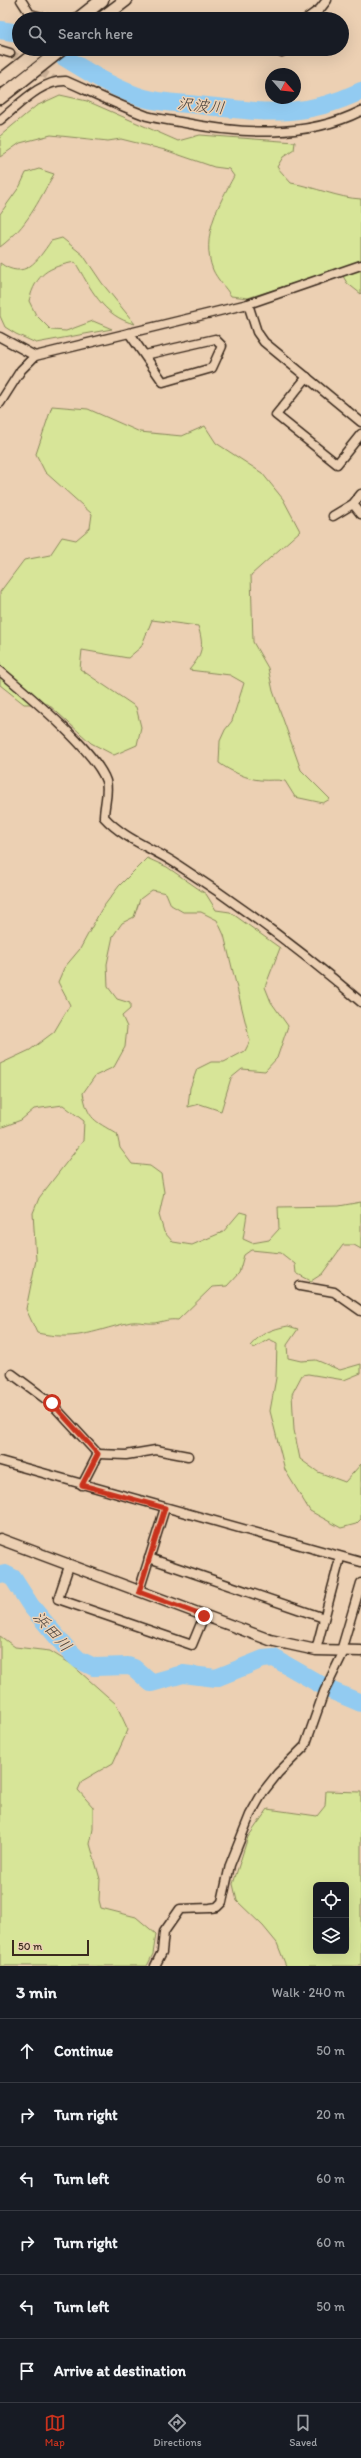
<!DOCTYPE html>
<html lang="en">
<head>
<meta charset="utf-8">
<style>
	:root { --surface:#171b24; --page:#20242c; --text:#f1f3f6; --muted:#9ea1a6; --line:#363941; --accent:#c8321e }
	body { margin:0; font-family:Itim,"Klee One",sans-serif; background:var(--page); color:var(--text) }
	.controls { position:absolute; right:12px; bottom:12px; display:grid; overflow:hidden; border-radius:6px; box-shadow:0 4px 16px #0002 }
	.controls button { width:36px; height:36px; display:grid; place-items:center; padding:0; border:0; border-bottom:1px solid var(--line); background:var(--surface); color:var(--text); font:20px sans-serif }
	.compass { position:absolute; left:265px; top:68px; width:36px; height:36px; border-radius:50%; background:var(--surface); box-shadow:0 4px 16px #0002; rotate:118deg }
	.scale { position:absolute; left:12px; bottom:10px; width:77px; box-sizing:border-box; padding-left:4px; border:2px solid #3b2a1e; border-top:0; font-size:11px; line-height:14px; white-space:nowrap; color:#3b2a1e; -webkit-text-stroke:3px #ecd0b3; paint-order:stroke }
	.stop { position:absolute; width:12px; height:12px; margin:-9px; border:3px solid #c8321e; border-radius:50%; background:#fff }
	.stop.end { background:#c8321e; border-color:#fff; box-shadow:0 1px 4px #0008 }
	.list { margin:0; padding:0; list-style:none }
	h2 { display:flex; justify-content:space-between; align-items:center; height:52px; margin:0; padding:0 16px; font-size:17px }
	h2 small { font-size:13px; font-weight:400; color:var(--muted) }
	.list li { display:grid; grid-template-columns:26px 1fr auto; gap:12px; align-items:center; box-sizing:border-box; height:64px; padding:0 16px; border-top:1px solid var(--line) }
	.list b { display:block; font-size:15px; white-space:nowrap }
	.list em { font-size:13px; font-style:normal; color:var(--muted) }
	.icon { flex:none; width:22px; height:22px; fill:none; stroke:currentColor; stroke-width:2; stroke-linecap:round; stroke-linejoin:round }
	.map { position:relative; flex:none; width:361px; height:1966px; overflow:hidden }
	.search { position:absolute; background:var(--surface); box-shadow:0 4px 16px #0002; left:12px; right:12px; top:12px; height:44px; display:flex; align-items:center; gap:10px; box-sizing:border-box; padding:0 14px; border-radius:22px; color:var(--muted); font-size:15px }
	.sheet { height:436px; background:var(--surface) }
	nav { display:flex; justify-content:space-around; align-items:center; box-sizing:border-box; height:56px; border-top:1px solid var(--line); background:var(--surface); font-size:11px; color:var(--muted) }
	nav a { display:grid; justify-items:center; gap:2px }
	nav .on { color:var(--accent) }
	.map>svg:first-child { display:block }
	.green { fill:#d7e598; stroke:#89885b; fill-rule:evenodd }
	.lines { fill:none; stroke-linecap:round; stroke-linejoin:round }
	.river { stroke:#92cbf1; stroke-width:18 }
	.minor-tunnel { stroke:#c9af95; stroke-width:8; stroke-dasharray:8 4; stroke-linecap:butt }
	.minor-casing { stroke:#3b2a1e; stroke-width:11 }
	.tertiary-casing { stroke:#3b2a1e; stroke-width:13 }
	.secondary-casing { stroke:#3b2a1e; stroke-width:15 }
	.minor { stroke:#ecd0b3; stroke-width:8 }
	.tertiary { stroke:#ecd0b3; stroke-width:10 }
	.secondary { stroke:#ecd0b3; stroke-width:12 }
	.route { stroke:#c8321e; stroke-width:5 }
	.labels { text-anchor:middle; stroke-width:3; stroke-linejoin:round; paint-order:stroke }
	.water-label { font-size:16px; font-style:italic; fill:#48423e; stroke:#ecd0b3 }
</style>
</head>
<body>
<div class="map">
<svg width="361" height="1966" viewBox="0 0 361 1966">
	<rect width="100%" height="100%" fill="#ecd0b3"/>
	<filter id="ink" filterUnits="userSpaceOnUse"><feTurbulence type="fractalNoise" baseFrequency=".025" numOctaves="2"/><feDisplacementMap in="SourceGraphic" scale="8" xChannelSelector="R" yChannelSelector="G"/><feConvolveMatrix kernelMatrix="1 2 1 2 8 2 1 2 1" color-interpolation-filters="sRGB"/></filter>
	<g filter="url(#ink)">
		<!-- green -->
		<g class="green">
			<path d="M 60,95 L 87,101 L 178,141 L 200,135 L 295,142 L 294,150 L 283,157 L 277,167 L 291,183 C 315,187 338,198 361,199 L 361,294 L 347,283 L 340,271 L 288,285 L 248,298 L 231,296 C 226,288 217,279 213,270 C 200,237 219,204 234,176 L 229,169 L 214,167 L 165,150 L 121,139 L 108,141 L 51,135 L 20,143 L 0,157 L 0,136 L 36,106 Z"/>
			<path d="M 39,169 L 54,174 C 37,203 28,226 0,247 L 0,214 L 20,186 L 26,173 Z"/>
			<path d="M 62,238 L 83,255 L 102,283 L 135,324 C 103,317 90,287 75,262 C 49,267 36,273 29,301 L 36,315 L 51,330 L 66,331 L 93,321 L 112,329 L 36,343 L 16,334 L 5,327 L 0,316 L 0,263 C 25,281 37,261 51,241 Z"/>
			<path d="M 52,406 L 88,409 L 140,432 L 182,436 L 205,426 L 216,443 L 262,473 L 283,499 L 300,531 L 251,575 L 253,642 L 268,668 L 273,691 L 301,770 L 330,799 L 323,803 L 295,797 L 285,781 C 275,779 270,781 260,780 C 247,779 230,771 219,763 L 220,741 L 225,730 L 232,721 L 244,683 L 230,675 L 189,670 C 203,654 204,646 198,626 L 152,620 L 141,647 L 128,658 L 82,650 L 80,669 L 136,707 L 141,727 L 137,745 L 114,755 L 91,743 L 48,704 L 24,704 L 0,685 L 0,592 L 24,560 L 50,555 L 62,537 L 76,540 L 90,528 L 92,514 L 45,472 L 36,454 Z"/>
			<path d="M 147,858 L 167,867 L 206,894 L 216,910 L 230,912 L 280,948 L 265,987 L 271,1002 L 288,1026 L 277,1058 L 265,1071 L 242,1069 L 231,1078 L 221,1111 L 200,1104 L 188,1107 L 190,1088 L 197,1069 L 211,1062 L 224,1062 L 245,1051 L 250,1041 L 224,935 L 217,920 L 201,912 L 183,912 L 171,905 L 166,893 L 152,890 L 140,899 L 134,917 L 122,923 L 113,936 L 107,964 L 108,987 L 117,999 L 130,1003 L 130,1009 L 122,1016 L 127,1027 L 125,1047 L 114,1067 L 95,1076 L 83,1093 C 88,1120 94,1120 117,1134 L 120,1148 L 132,1164 L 150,1166 L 161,1174 L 164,1192 L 159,1215 L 164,1232 L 173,1242 L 192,1245 L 223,1232 L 240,1212 L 247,1214 L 243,1239 L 252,1243 L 269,1240 L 279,1229 L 278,1207 L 339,1206 L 361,1202 L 361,1249 L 354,1245 L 343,1245 L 322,1274 L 311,1281 L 296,1273 L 295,1264 L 281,1253 L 251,1250 L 244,1255 L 239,1273 L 227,1286 L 212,1287 L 178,1320 C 169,1319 164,1321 155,1323 C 146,1324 136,1320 127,1323 C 90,1332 76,1341 37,1333 L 26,1309 L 36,1260 L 33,1213 L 39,1198 L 83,1141 L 84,1121 L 63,1105 L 34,1109 L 21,1120 L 0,1128 L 0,1064 L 30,1050 L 54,1032 L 70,1005 L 58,982 L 64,968 L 80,949 L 101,910 L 119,886 Z"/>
			<path d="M 288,1326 L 298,1329 L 287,1345 L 288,1358 L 301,1361 L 316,1360 L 340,1370 L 361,1364 L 361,1373 L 344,1380 L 308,1374 L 302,1375 L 292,1394 L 294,1430 L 300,1459 L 318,1472 L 345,1482 L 361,1464 L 361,1519 L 356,1524 L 341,1528 L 310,1511 L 285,1470 L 270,1411 L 276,1378 L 277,1343 L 269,1339 L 254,1348 L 250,1346 C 261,1333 272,1329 288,1326 Z"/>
			<polygon points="0,1636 15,1647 50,1651 71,1664 116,1704 128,1730 113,1763 82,1781 78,1790 93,1807 93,1829 90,1844 100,1879 99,1900 101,1908 136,1917 156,1934 153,1954 147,1966 0,1966"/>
			<path d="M 326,1791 L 361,1792 L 361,1966 L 286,1966 L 277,1943 L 263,1926 L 237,1901 L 233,1884 L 248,1837 L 268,1809 L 317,1816 L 325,1806 ZM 316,1885 L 346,1885 L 346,1951 L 316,1951 Z"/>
		</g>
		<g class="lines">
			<!-- river -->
			<g class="river">
				<polyline points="0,30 19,33"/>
				<path d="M 50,49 C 80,66 110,88 144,98 C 161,103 181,103 198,105 C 261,112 301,120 361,91"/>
				<polyline points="0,1575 5,1574 13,1578 31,1606 68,1650 79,1660 94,1667 128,1666 134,1668 151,1683 183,1674 216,1678 263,1659 274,1658 330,1690 361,1703"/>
			</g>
			<!-- minor-tunnel -->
			<polyline class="minor-tunnel" points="10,53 56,81"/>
			<defs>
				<g id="minor">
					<polyline points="21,0 30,14 50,19"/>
					<polyline points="306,19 320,9 327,0"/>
					<polyline points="277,49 282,52 284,49"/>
					<polyline points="0,50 10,53"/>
					<path d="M 0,120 C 19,105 41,80 66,81 C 93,93 120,106 147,116 C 158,119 169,120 180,122 C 239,134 306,139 361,111"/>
					<polyline points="248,304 257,332 264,342 361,422"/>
					<polyline points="129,333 163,382 212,368 222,346 215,339 145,355"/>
					<polyline points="0,337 35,356"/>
					<polyline points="307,377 276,415 337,464 361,434"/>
					<polyline points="0,403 21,370 35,356 248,304 361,265"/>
					<polyline points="353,504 361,514"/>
					<polyline points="333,516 353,504 361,494"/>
					<path d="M 0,671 C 26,693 96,751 106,781 C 109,792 104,806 104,817 C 124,839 152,848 175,863 C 240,905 303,952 361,1002"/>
					<polyline points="300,1286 334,1292 361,1311"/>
					<polyline points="12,1374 51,1403 98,1454 82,1485"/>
					<polyline points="98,1454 126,1455 156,1450 188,1456"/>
					<polyline points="0,1461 361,1562"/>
					<polyline points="149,1558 324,1618"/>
					<polyline points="69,1566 58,1599 192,1645 204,1616"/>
					<polyline points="139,1591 165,1508"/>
					<polyline points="316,1650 340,1558"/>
					<polyline points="341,1651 361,1583"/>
					<polyline points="155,1966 162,1952 164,1932 180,1909 210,1908 217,1907 222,1902 230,1865 250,1815 263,1792 278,1773 305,1746 324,1692 344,1651"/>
				</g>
				<polyline id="tertiary" points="0,1539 270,1640 316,1650 361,1651"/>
				<g id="secondary">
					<polyline points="78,19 102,0"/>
					<polyline points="101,19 126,0"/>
					<polyline points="0,81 41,49"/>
					<polyline points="0,98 62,49"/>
				</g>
			</defs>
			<!-- minor casing -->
			<use href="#minor" class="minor-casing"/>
			<!-- tertiary casing -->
			<use href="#tertiary" class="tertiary-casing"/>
			<!-- secondary casing -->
			<use href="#secondary" class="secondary-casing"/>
			<!-- minor -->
			<use href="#minor" class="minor"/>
			<!-- tertiary -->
			<use href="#tertiary" class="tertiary"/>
			<!-- secondary -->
			<use href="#secondary" class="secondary"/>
		</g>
	</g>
	<g class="lines" filter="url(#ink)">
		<!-- route -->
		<polyline class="route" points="52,1403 98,1454 82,1485 165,1508 139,1592 204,1616"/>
	</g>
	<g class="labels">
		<!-- water labels -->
		<g class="water-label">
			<text transform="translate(201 105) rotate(6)" y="6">沢波川</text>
			<text transform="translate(53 1631) rotate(48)" y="6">浜田川</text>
		</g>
	</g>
</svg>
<div class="controls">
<button><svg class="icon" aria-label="locate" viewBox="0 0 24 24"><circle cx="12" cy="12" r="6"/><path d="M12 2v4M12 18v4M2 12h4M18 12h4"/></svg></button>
<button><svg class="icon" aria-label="layers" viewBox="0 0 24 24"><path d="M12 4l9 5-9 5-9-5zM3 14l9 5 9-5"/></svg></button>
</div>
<svg class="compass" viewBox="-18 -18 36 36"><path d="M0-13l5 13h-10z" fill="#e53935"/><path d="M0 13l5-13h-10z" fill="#9ea1a6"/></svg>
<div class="scale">50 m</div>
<div class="stop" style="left:52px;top:1403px"></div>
<div class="stop end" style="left:204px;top:1616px"></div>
<div class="search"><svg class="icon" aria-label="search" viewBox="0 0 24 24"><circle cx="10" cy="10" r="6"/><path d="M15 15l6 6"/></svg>Search here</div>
</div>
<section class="sheet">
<h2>3 min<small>Walk · 240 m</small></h2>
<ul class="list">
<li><svg class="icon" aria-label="ahead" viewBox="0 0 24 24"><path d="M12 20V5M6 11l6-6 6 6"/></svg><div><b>Continue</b></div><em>50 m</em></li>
<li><svg class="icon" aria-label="right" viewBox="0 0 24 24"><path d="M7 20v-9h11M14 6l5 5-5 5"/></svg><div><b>Turn right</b></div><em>20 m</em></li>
<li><svg class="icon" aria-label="left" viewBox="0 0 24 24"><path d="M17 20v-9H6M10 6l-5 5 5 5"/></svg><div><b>Turn left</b></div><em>60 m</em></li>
<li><svg class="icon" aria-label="right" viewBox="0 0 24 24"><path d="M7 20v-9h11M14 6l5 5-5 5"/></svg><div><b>Turn right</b></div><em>60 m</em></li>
<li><svg class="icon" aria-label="left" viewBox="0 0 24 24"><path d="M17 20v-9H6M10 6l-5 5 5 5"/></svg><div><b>Turn left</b></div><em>50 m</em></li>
<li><svg class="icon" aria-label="arrive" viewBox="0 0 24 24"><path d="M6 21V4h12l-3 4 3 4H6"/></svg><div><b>Arrive at destination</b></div></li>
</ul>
</section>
<nav>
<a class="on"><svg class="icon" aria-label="map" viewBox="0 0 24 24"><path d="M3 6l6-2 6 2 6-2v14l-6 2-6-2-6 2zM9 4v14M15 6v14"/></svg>Map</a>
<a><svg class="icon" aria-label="directions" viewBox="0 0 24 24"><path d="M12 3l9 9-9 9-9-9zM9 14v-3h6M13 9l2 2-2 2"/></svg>Directions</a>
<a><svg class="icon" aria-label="saved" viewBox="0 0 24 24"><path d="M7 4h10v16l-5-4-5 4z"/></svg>Saved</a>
</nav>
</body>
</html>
